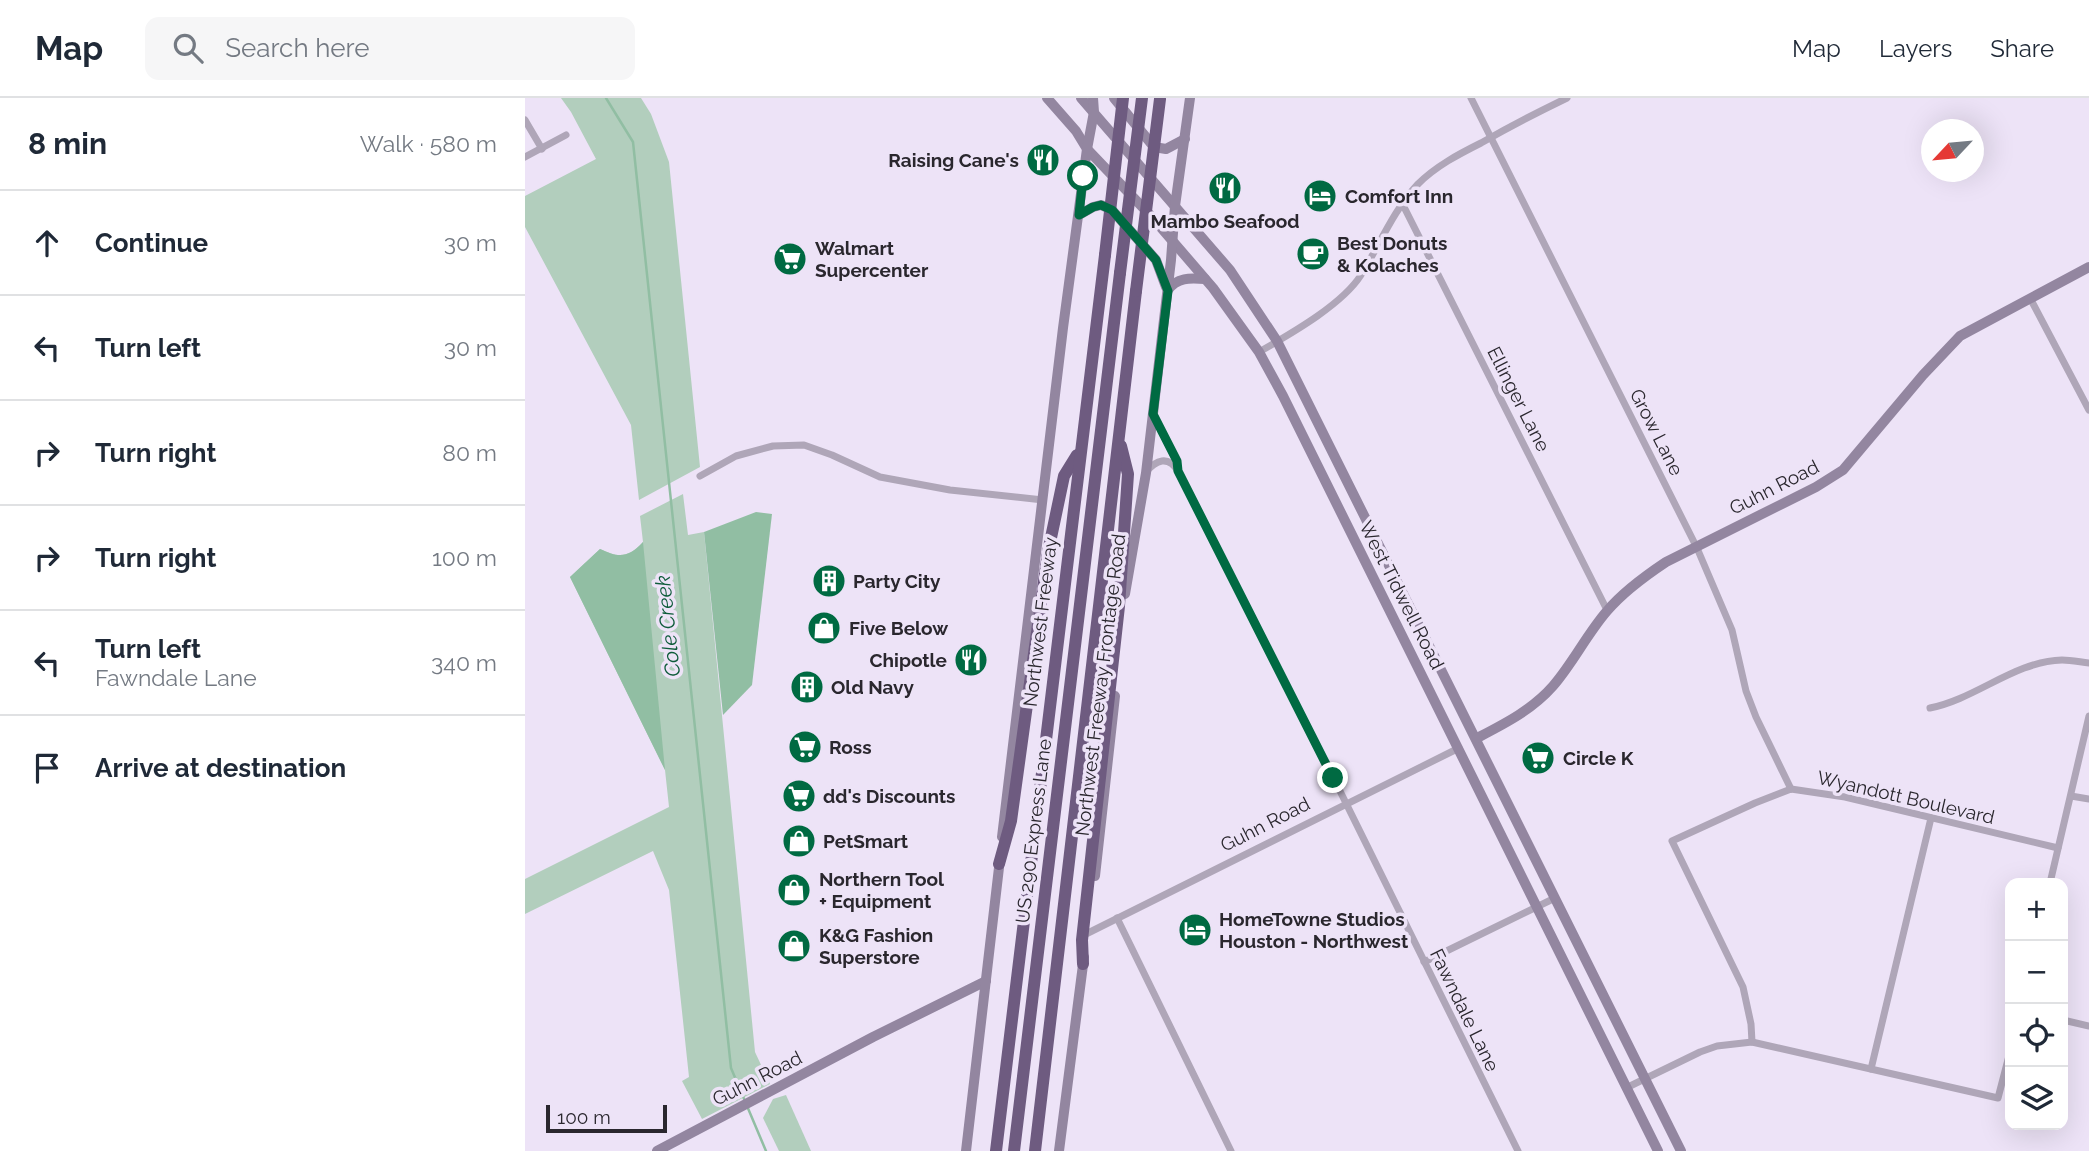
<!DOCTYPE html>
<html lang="en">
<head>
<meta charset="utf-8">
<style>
	:root { --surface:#fff; --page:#f6f6f7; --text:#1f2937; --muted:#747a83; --line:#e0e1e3 }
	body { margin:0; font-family:Raleway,sans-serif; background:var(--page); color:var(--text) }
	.controls { position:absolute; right:21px; bottom:21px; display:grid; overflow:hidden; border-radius:14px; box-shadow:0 7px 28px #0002 }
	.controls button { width:63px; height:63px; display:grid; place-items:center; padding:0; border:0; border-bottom:2px solid var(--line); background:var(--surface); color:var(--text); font:35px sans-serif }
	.compass { position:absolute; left:1396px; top:21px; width:63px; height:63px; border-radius:50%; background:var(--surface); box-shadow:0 7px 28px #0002; rotate:244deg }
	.scale { position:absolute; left:21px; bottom:18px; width:121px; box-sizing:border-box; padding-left:7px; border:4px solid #2a272e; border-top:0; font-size:19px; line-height:24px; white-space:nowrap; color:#2a272e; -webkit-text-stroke:5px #ede3f7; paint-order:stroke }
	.stop { position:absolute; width:21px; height:21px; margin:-16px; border:5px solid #006a42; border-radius:50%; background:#fff }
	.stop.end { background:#006a42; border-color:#fff; box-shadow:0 2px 7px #0008 }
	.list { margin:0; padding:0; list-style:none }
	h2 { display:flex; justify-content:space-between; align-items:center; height:91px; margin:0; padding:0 28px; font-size:30px }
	h2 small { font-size:23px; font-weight:400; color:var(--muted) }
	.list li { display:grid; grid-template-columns:46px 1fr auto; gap:21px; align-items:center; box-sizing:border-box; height:105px; padding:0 28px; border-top:2px solid var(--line) }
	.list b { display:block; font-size:26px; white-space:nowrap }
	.list p { margin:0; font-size:23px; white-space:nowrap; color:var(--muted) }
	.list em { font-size:23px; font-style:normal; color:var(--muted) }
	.icon { flex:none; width:38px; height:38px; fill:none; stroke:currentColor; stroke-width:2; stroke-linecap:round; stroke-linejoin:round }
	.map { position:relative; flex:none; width:1564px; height:1053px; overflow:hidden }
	header { display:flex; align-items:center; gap:42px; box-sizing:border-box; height:98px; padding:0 35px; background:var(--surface); border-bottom:2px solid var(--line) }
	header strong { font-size:33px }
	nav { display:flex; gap:38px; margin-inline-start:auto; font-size:24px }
	.search { width:490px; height:63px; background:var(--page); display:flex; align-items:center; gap:18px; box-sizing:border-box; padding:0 24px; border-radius:14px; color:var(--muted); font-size:26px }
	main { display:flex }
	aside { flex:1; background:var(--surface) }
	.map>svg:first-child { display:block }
	.green { fill:#b2cebd }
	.water { fill:#91bea3 }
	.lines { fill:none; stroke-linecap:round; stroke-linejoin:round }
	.stream { stroke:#91bea3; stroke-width:2.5 }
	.street { stroke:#afa6b8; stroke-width:7 }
	.secondary { stroke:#9386a0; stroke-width:10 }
	.highway { stroke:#6e5b80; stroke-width:12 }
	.highway-bridge { stroke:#6e5b80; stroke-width:12 }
	.route { stroke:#006a42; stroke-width:9 }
	.labels { text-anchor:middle; stroke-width:7; stroke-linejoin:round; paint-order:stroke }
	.poi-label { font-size:19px; font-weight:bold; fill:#2a272e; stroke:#ede3f7; text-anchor:start }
	.street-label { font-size:19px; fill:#2a272e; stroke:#ede3f7 }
	.water-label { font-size:21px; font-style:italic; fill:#0e5c3a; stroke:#ede3f7 }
</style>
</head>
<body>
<header>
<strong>Map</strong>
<div class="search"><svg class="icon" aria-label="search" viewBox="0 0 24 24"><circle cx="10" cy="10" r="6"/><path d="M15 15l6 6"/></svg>Search here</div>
<nav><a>Map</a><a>Layers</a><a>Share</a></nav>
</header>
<main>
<aside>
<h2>8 min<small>Walk · 580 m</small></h2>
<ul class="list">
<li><svg class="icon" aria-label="ahead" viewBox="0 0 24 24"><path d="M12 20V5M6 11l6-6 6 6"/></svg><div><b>Continue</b></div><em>30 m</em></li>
<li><svg class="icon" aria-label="left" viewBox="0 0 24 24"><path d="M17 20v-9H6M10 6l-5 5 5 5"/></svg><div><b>Turn left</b></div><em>30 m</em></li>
<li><svg class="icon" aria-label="right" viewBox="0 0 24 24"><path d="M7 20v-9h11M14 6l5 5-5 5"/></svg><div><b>Turn right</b></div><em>80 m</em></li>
<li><svg class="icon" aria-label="right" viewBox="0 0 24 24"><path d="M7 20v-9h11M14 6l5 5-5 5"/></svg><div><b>Turn right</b></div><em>100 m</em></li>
<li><svg class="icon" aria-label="left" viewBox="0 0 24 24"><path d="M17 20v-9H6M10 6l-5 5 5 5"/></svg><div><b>Turn left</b><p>Fawndale Lane</p></div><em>340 m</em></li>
<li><svg class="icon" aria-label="arrive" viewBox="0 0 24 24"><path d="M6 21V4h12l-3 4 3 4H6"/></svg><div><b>Arrive at destination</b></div></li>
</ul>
</aside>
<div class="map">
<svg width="1564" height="1053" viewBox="0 0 1564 1053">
	<rect width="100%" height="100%" fill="#ede3f7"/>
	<!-- green -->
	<g class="green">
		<polygon points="36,0 116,0 126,16 144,64 175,369 114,402 106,327 0,129 0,98 71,61 46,14"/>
		<path d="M 158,396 L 163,437 L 179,434 L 230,954 L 245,986 L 177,1021 L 157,983 L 164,979 L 144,792 L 128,753 L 0,816 L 0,781 L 144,709 L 140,672 L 45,479 L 75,451 C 94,460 103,460 118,444 L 115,418 Z"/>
		<polygon points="261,997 286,1053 254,1053 238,1020 248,1001"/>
	</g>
	<!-- water -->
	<g class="water">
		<polygon points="231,414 247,416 227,587 198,617 179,434"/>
		<path d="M 118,444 L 140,672 L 45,479 L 75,451 C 94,460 103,460 118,444 Z"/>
	</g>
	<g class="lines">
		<!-- stream -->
		<polyline class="stream" points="81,0 108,44 206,970 241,1053"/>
		<!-- street -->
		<g class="street">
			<polyline points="946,0 1172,450 1207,532 1221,593 1231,619 1266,691"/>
			<polyline points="0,22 17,51"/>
			<polyline points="0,59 41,37"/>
			<polyline points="877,105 1082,512"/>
			<polyline points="1505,200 1564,312"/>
			<path d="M 734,254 C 765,236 817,207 836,177 C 855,146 868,113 893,86 C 911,68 934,56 956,45 C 984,29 1013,14 1042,0"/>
			<polyline points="628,316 651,363 652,372"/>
			<path d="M 621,374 C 631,362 643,357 653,373 L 814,691 L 993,1053"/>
			<polyline points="175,378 211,358 248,348 279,347 307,357 355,379 425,392 518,402"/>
			<path d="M 1405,610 C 1451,601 1490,563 1537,562 C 1546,562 1555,564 1564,565"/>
			<polyline points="1546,698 1564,701"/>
			<polyline points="1525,785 1564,618"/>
			<polyline points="592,820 706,1053"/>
			<polyline points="563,835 934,650"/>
			<polyline points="899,864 1030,800"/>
			<polyline points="1538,922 1564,928"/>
			<polyline points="1227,944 1226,926 1218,889 1147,743 1230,705 1266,691 1320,699 1533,750"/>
			<polyline points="1346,971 1406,720"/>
			<polyline points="1103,989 1175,954 1192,948 1227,944 1473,1000 1485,954"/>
		</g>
		<!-- secondary -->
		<g class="secondary">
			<polyline points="522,0 551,33 562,51 626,118 688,190 734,254 758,298 1133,1053"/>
			<polyline points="556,0 705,172 752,243 1156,1053"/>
			<polyline points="589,0 629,49 641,51 660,41"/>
			<polyline points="554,117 568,109 576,107 587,112 631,162 641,189"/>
			<path d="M 643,192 C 652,179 665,180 680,181"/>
			<polyline points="600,496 621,375 646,162 650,108 665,0"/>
			<path d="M 952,640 C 979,626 1007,612 1028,588 C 1048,565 1062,536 1082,513 C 1098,494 1120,478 1141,464 L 1291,389 L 1318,372 L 1398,277 L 1435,238 L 1564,169"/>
			<polyline points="477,739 538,230 562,51 569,14 568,0"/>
			<polyline points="570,778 590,598"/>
			<polyline points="132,1053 348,939 461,883"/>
			<polyline points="441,1053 475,761"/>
			<polyline points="534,1053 559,859"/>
		</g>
		<!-- highway -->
		<g class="highway">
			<polyline points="474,766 486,723 523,454 539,378 552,357"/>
			<polyline points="558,866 557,842 594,508 603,376 596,348"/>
			<polyline points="471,1053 580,157"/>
			<polyline points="489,1053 595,175"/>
			<polyline points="510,1053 611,193"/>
		</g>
		<!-- highway-bridge -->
		<g class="highway-bridge">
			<polyline points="580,157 598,0"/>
			<polyline points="595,175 617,0"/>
			<polyline points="611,193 635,1"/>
		</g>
	</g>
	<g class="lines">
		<!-- route -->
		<polyline class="route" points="558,78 554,117 568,109 576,107 587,112 631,162 643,193 628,316 652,363 653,373 808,680"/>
	</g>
	<!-- icons -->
	<defs>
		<symbol id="restaurant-disc" viewBox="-11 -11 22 22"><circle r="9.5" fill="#006a42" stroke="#ede3f7"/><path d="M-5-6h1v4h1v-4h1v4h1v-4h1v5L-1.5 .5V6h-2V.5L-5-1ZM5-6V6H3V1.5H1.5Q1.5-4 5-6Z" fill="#fff"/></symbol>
		<symbol id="hotel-disc" viewBox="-11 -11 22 22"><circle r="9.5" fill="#006a42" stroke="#ede3f7"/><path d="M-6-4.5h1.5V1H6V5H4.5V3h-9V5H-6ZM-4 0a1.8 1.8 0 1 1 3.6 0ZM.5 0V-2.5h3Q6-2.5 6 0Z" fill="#fff"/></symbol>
		<symbol id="cafe-disc" viewBox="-11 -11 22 22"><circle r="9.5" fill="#006a42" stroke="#ede3f7"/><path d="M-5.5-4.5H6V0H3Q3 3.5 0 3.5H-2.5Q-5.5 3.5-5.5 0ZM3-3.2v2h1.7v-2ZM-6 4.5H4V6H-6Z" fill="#fff"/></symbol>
		<symbol id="supermarket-disc" viewBox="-11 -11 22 22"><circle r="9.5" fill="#006a42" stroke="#ede3f7"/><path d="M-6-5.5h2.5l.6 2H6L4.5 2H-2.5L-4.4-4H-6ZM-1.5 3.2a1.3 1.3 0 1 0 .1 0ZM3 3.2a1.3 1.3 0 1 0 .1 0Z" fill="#fff"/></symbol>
		<symbol id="building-disc" viewBox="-11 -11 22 22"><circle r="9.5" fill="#006a42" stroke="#ede3f7"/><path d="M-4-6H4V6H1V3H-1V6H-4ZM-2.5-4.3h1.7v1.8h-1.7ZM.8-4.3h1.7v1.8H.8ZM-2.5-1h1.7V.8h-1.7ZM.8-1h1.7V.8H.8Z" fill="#fff"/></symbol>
		<symbol id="shop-disc" viewBox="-11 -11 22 22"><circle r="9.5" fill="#006a42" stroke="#ede3f7"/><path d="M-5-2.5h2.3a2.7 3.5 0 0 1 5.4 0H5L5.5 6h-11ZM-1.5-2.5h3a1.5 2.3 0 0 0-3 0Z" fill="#fff"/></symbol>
	</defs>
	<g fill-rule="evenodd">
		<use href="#restaurant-disc" x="499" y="43" width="38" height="38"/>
		<use href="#restaurant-disc" x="681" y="71" width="38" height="38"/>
		<use href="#hotel-disc" x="776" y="79" width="38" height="38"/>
		<use href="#cafe-disc" x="769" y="137" width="38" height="38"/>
		<use href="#supermarket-disc" x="246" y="142" width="38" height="38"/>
		<use href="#building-disc" x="285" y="464" width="38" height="38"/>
		<use href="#shop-disc" x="280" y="511" width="38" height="38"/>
		<use href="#restaurant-disc" x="427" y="543" width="38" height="38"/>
		<use href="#building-disc" x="263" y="570" width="38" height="38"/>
		<use href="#supermarket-disc" x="261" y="630" width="38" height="38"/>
		<use href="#supermarket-disc" x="994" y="641" width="38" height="38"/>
		<use href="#supermarket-disc" x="255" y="679" width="38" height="38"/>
		<use href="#shop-disc" x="255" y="724" width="38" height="38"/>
		<use href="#shop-disc" x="250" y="773" width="38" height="38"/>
		<use href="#hotel-disc" x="651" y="813" width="38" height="38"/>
		<use href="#shop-disc" x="250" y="829" width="38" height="38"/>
	</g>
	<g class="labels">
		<!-- poi labels -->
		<g class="poi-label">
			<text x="494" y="69" text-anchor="end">Raising Cane's</text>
			<text x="820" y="105">Comfort Inn</text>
			<text x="700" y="130" text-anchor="middle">Mambo Seafood</text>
			<text x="812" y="152">Best Donuts<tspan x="812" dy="22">&amp; Kolaches</tspan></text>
			<text x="290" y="157">Walmart<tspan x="290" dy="22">Supercenter</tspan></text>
			<text x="328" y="490">Party City</text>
			<text x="324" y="537">Five Below</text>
			<text x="422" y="569" text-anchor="end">Chipotle</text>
			<text x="306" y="596">Old Navy</text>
			<text x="304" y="656">Ross</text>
			<text x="1038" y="667">Circle K</text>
			<text x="298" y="705">dd's Discounts</text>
			<text x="298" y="750">PetSmart</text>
			<text x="294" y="788">Northern Tool<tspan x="294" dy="22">+ Equipment</tspan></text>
			<text x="694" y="828">HomeTowne Studios<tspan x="694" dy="22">Houston - Northwest</tspan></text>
			<text x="294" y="844">K&amp;G Fashion<tspan x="294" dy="22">Superstore</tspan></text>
		</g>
		<!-- street labels -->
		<g class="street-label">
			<text transform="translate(994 301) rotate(63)" y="7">Ellinger Lane</text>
			<text transform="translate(1132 334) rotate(63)" y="7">Grow Lane</text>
			<text transform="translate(1249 389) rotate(-27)" y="7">Guhn Road</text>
			<text transform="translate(877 497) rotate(63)" y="7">West Tidwell Road</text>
			<text transform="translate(515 524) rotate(-83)" y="7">Northwest Freeway</text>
			<text transform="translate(575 587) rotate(-83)" y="7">Northwest Freeway Frontage Road</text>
			<text transform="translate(1381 699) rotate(13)" y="7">Wyandott Boulevard</text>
			<text transform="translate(740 726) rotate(-27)" y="7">Guhn Road</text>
			<text transform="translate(508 733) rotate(-83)" y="7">US 290 Express Lane</text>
			<text transform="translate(940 912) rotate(64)" y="7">Fawndale Lane</text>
			<text transform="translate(232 980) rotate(-27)" y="7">Guhn Road</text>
		</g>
		<!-- water labels -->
		<g class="water-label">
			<text transform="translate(143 528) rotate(-96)" y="7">Cole Creek</text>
		</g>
	</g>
</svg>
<div class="controls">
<button>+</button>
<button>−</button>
<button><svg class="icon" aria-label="locate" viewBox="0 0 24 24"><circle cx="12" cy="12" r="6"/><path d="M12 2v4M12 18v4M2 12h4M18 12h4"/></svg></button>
<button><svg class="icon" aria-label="layers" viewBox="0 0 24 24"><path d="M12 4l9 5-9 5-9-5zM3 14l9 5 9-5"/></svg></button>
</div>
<svg class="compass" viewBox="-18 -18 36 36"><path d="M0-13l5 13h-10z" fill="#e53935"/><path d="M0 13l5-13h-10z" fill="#747a83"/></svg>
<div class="scale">100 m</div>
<div class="stop" style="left:558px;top:78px"></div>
<div class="stop end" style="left:808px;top:680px"></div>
</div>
</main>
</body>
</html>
